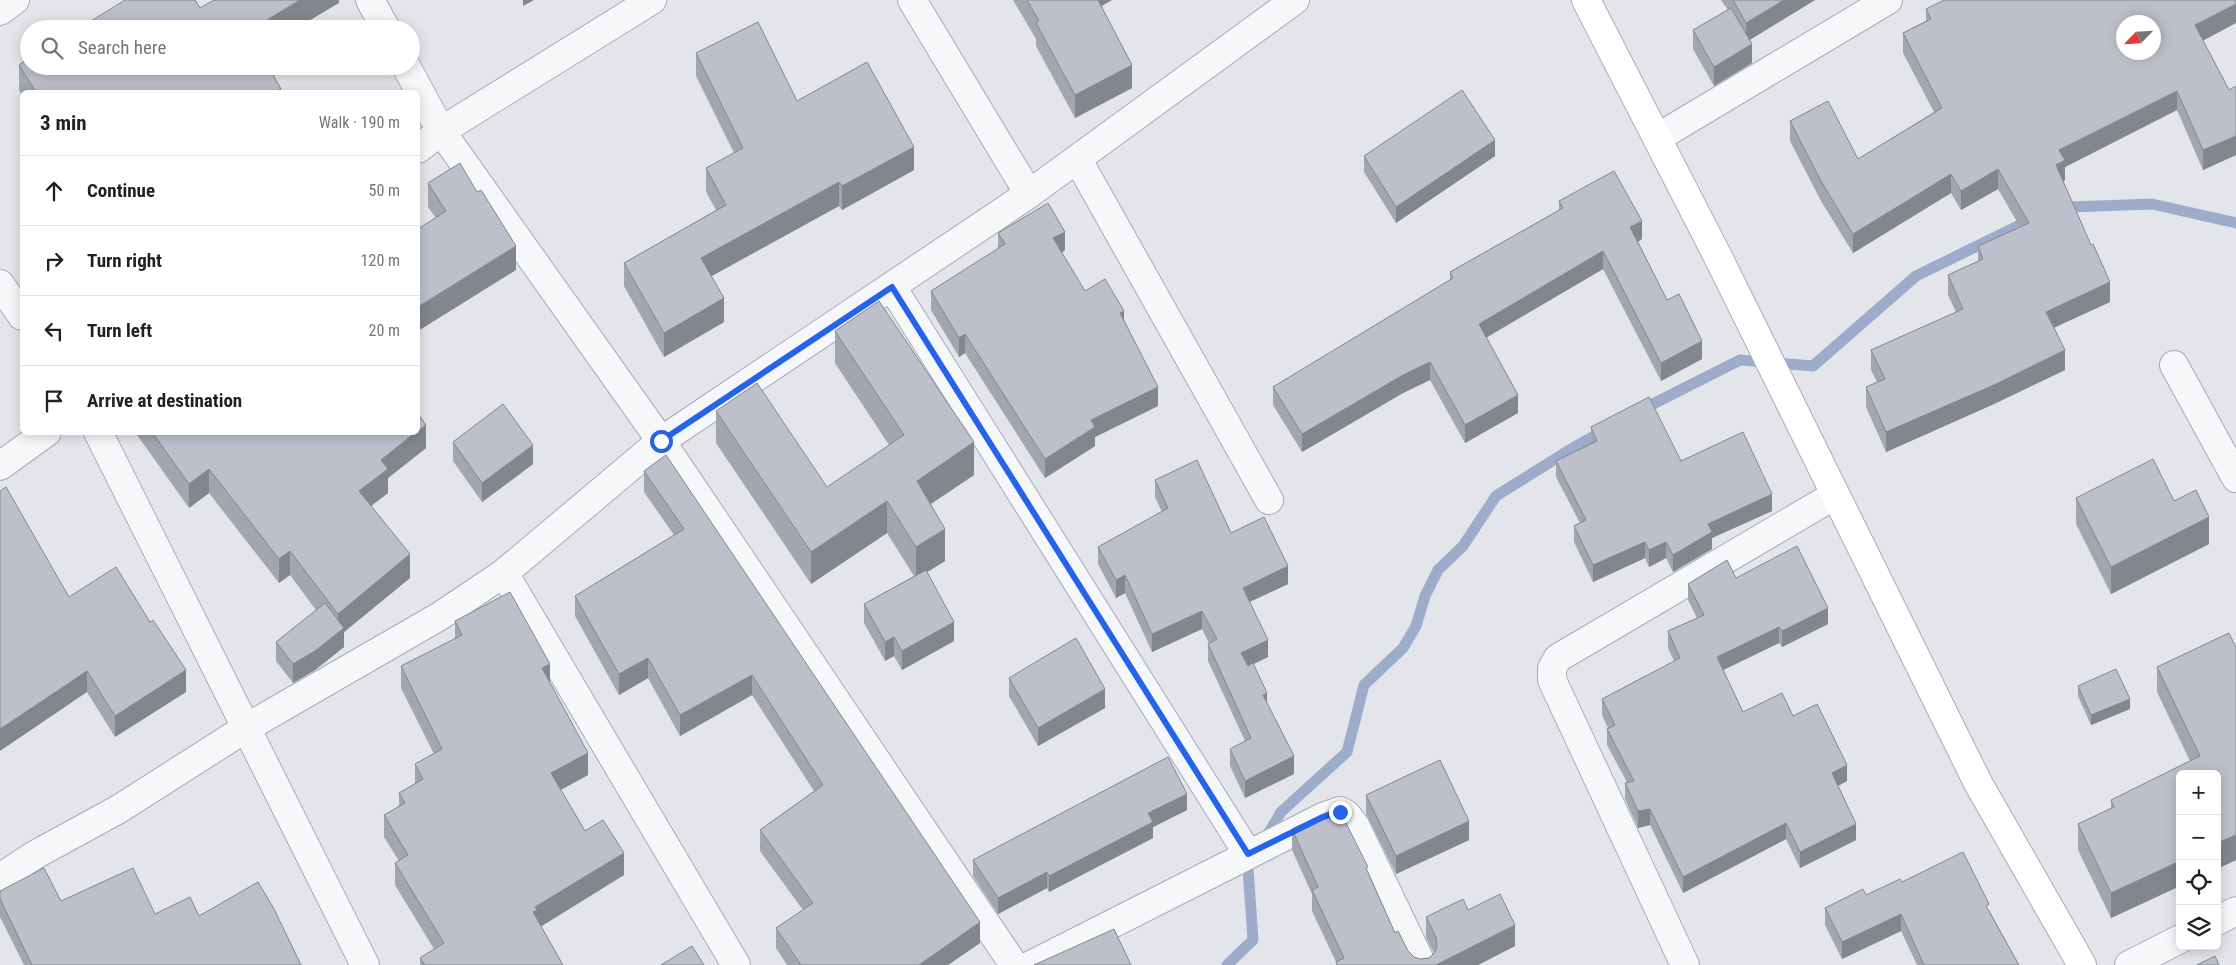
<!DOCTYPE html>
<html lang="en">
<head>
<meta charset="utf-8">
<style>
	:root { --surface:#fff; --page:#f2f2f2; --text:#202124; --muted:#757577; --line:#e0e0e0 }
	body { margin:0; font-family:"Roboto Condensed",sans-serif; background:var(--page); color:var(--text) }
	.controls { position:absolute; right:15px; bottom:15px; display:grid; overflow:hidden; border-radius:8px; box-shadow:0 2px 12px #0003 }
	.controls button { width:45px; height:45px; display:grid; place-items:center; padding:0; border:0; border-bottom:1px solid var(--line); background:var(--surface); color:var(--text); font:25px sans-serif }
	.compass { position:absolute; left:2116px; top:15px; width:45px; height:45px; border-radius:50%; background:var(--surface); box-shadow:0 2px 12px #0003; rotate:245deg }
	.stop { position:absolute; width:15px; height:15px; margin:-11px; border:4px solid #2563eb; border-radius:50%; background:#fff }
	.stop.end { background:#2563eb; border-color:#fff; box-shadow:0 1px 5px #0008 }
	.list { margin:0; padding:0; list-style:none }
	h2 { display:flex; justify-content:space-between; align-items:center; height:65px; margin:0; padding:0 20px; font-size:21px }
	h2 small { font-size:16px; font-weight:400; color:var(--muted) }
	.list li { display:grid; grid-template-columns:32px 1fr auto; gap:15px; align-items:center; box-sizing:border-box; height:70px; padding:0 20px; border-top:1px solid var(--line) }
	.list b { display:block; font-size:19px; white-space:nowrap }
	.list em { font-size:16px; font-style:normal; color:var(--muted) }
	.icon { flex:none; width:28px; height:28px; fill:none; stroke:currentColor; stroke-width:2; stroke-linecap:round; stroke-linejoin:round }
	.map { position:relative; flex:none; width:2236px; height:965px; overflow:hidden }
	.search { position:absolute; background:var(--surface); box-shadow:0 2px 12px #0003; left:20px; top:20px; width:400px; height:55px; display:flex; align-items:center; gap:12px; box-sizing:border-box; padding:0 18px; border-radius:28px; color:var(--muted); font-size:19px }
	.panel { position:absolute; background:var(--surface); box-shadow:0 2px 12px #0003; left:20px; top:90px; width:400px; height:345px; border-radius:8px }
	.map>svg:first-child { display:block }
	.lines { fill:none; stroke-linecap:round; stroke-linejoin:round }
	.stream { stroke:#9eaccc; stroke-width:11 }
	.minor-casing { stroke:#a8abb6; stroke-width:30 }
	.secondary-casing { stroke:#a8abb6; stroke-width:30 }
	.minor { stroke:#f6f7f9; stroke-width:28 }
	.secondary { stroke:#fff; stroke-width:28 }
	.wall { fill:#a3a5af }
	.shaded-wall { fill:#84868e }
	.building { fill:#bdc0cb; stroke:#84868e; fill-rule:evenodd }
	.route { stroke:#2563eb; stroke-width:6 }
</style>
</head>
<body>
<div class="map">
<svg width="2236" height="965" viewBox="0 0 2236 965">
	<rect width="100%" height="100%" fill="#e3e5eb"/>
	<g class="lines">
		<!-- stream -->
		<g class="stream">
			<polyline points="2061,211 2071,207 2152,204 2236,223"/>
			<polyline points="1641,410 1740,360 1813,366 1916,276 2020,225 2034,220"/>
			<polyline points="1264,841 1281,812 1347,752 1364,685 1403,648 1416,626 1425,596 1438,570 1463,546 1496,496 1571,449 1603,431"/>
			<polyline points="1227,965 1253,940 1248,868 1254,857"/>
		</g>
		<defs>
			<g id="minor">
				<polyline points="370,0 386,29"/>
				<polyline points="912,0 1029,194"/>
				<polyline points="0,11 15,0"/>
				<polyline points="406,66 441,131 661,441 504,573"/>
				<polyline points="1657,138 1888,0"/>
				<polyline points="418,149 441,131 652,0"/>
				<polyline points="1078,160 1269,500"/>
				<polyline points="0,284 22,316"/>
				<polyline points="892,287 1248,854"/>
				<polyline points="2174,365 2236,478"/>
				<polyline points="98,432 365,965"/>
				<polyline points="0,466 47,432"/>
				<polyline points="0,878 33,856 119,809 246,728 440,616 504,573 736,965"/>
				<polyline points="2217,921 2236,911"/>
				<polyline points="1014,965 661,441 1029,194 1295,0"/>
				<polyline points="1031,965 1323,817 1340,811 1347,815 1356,827 1422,965"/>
				<polyline points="1685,965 1552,680 1552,668 1558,658 1835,495"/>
				<polyline points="2129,965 2180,939"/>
			</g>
			<polyline id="secondary" points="1586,0 1718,257 1978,783 2082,965"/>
		</defs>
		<!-- minor casing -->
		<use href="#minor" class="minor-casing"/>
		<!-- secondary casing -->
		<use href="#secondary" class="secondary-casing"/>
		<!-- minor -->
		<use href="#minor" class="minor"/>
		<!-- secondary -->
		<use href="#secondary" class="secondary"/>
	</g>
	<!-- wall -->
	<g class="wall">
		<polygon points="1013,0 1112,0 1102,6 1132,88 1075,118 1036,46 1036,39"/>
		<polygon points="1721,0 1815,0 1750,40 1752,63 1714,86 1693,49 1693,30 1728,10"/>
		<polygon points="1926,9 2203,41 2229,90 2236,86 2236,155 2203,170 2177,110 2065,167 2065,180 2063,181 2110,302 2054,328 2065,370 1994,404 1886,452 1866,407 1866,387 1877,382 1871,370 1871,350 1956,312 1948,295 1948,275 1978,262 1978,246 2020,227 1998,189 1961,210 1951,193 1853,253 1821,201 1790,141 1790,121 1858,159 1934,112 1903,53 1903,33 1926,21"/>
		<polygon points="696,53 797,101 914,170 842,210 839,206 711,276 724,322 664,357 624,286 624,263 716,210 706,192 706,168 734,153 696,76"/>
		<polygon points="19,65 281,92 22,92 22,96 19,90"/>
		<polygon points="1364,156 1495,156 1396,223 1364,172"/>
		<polygon points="428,183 516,270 436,218 428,207"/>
		<polygon points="1559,201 1642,239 1638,242 1667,300 1702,359 1661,381 1603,269 1486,337 1518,413 1465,443 1430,380 1403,393 1302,452 1273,405 1273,387 1450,280 1450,272 1559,210"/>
		<polygon points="998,233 1065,250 1062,253 1085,291 1124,320 1158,406 1095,437 1095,446 1045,478 965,353 959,357 931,310 931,291 998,249"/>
		<polygon points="835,331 974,475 931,504 945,561 927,572 954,641 902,670 894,656 885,661 864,623 864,604 914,576 887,533 811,584 716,443 716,411 827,487 889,445 835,363"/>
		<polygon points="1591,427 1681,461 1772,511 1712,538 1712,549 1673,572 1666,558 1649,567 1645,558 1593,582 1574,542 1574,526 1580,523 1556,477 1556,461 1591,444"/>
		<polygon points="135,432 418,432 426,448 388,478 388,493 371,506 410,578 344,632 344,647 315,670 293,683 276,661 276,642 316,610 290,575 279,583 209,493 189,508"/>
		<polygon points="453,442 533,464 482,502 453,461"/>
		<polygon points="644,471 980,943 948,965 787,965 776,948 776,928 803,910 760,851 760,830 814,791 752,695 680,736 648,678 619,695 575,616 575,596 674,535 644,492"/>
		<polygon points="1155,480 1231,533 1288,584 1249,602 1268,657 1253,664 1267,703 1294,774 1245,798 1230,766 1230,749 1245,741 1208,661 1208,644 1209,643 1202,629 1152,652 1125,593 1116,598 1098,564 1098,547 1162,512 1155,497"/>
		<polygon points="2076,498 2174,501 2209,544 2111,594 2076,524"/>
		<polygon points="1736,578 1828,624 1782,647 1779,643 1723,670 1743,712 1793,716 1847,781 1838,786 1856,840 1800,868 1786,839 1683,893 1650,825 1638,828 1625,799 1625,783 1627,782 1607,745 1607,729 1608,728 1602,715 1602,699 1674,661 1668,648 1668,631 1697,618 1688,600 1688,584"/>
		<polygon points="69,597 186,692 115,737 87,692"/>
		<polygon points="455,621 550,683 588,775 561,790 585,831 624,875 541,926 563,965 420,965 420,958 434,949 395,885 395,863 399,861 384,837 384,815 399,806 399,793 415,784 415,764 434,754 401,688 401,666 455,639"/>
		<polygon points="2236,648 2236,860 2111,918 2078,850 2078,824 2111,808 2111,800 2190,761 2157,692 2157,667"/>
		<polygon points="1009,678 1105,708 1038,746 1009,696"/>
		<polygon points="2078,686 2130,709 2091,725 2078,696"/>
		<polygon points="1366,795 1469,840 1396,874 1366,814"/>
		<polygon points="1187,810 1153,827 1153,838 1049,892 1047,888 998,914 973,876 973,860"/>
		<polygon points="1292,829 1368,872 1395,933 1408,951 1414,957 1420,959 1429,958 1434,953 1426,938 1426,917 1468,910 1515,946 1478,965 1336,965 1336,962 1312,911 1312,894 1292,850"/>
		<polygon points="1902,882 1989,910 2019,965 1917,965 1901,931 1842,959 1825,925 1825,908 1866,895"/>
		<polygon points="0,891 61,901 155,914 199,916 301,965 24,965 0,917"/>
	</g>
	<!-- shaded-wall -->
	<g class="shaded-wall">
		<polygon points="300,0 339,0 339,3 295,29 252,29"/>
		<polygon points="523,0 534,0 523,6"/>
		<polygon points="1092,0 1112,0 1092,11"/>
		<polygon points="1784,0 1815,0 1746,42 1746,23"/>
		<polygon points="2236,4 2236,23 2195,45 2195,25"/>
		<polygon points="1752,44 1752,63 1714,86 1714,67"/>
		<polygon points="1132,65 1132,88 1075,118 1075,95"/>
		<polygon points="281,89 281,92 275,92"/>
		<polygon points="2177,91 2177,110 2065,167 2065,180 2056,185 2056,165 2059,150"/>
		<polygon points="2236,136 2236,155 2203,170 2203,150"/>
		<polygon points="1495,140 1495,156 1396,223 1396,207"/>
		<polygon points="914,147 914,170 842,210 842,186"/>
		<polygon points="1998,169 1998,189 1961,210 1961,191"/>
		<polygon points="1951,174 1951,193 1853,253 1853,234"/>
		<polygon points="839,182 839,206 701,282 701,258"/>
		<polygon points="1642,221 1642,239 1630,246 1630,227"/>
		<polygon points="1065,232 1065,250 1053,257 1053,238"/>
		<polygon points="516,246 516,270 418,331 418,307"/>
		<polygon points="1603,251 1603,269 1479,342 1479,324"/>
		<polygon points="2110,282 2110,302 2046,331 2046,312"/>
		<polygon points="724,298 724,322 664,357 664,333"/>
		<polygon points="1124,311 1124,330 1120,313"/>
		<polygon points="965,334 965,353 959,357 959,338"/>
		<polygon points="1702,341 1702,359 1661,381 1661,363"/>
		<polygon points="2065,350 2065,370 1994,404 1886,452 1886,432"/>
		<polygon points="1430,362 1430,380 1403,393 1302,452 1302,434 1403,375"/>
		<polygon points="1158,387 1158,406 1095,437 1095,446 1045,478 1045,459 1091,420"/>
		<polygon points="1518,395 1518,413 1465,443 1465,425"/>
		<polygon points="426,425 426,448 388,478 388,493 359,515 359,491 381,460 416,432 418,432 418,431"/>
		<polygon points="974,442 974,475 917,513 917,481"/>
		<polygon points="533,445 533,464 482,502 482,483"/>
		<polygon points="209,469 209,493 189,508 189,484"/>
		<polygon points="1772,494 1772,511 1712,538 1712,549 1673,572 1673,555 1708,524"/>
		<polygon points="887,501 887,533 811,584 811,552"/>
		<polygon points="2209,517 2209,544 2111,594 2111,567"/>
		<polygon points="945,529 945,561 916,579 916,547"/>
		<polygon points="1645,542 1645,558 1593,582 1593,565"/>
		<polygon points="1666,542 1666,558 1649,567 1649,550"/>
		<polygon points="290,551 290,575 279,583 279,559"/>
		<polygon points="410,554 410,578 344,632 344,647 315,670 293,683 293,664 338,633 338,614"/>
		<polygon points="1288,566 1288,584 1243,605 1243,588"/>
		<polygon points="1125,575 1125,593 1116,598 1116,580"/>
		<polygon points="1828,608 1828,624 1782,647 1782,631"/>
		<polygon points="1202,611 1202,629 1152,652 1152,634"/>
		<polygon points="954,622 954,641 902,670 902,651"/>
		<polygon points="1779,627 1779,643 1717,673 1717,657"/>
		<polygon points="894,637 894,656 885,661 885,642"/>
		<polygon points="1268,640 1268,657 1241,670 1241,653"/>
		<polygon points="648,658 648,678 619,695 619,674"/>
		<polygon points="550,664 550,686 542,668"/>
		<polygon points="186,670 186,692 115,737 115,716"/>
		<polygon points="87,671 87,692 0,751 0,729"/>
		<polygon points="752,675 752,695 680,736 680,715"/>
		<polygon points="1105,689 1105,708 1038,746 1038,728"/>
		<polygon points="1267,693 1267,711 1263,695"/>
		<polygon points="2130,699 2130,709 2091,725 2091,715"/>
		<polygon points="588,753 588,775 551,795 551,773"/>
		<polygon points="1294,756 1294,774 1245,798 1245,781"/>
		<polygon points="1847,765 1847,781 1832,789 1832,773"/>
		<polygon points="1187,794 1187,810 1153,827 1153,838 1049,892 1049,876 1148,813"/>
		<polygon points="1650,809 1650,825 1638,828 1638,811"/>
		<polygon points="1469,821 1469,840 1396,874 1396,856"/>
		<polygon points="1786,823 1786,839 1683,893 1683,877"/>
		<polygon points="1856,824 1856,840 1800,868 1800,852"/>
		<polygon points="2236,835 2236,860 2217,869 2217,843"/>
		<polygon points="624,853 624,875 537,929 533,912 535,907"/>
		<polygon points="2180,861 2180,886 2111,918 2111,893"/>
		<polygon points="1047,872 1047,888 998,914 998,898"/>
		<polygon points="1901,914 1901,931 1842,959 1842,942"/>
		<polygon points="980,922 980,943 948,965 919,965"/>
		<polygon points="1515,925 1515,946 1478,965 1436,965"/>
	</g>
	<!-- building -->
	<g class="building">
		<polygon points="125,0 195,0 200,8 214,0 300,0 252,29 78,29"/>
		<polygon points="1027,0 1098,0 1132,65 1075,95 1036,23 1039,21"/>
		<polygon points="1733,0 1784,0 1746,23"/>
		<path d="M 1944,0 L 2236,0 L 2236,4 L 2195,25 L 2229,90 L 2236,86 L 2236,136 L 2203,150 L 2177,91 L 2059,150 L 2065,160 L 2056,165 L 2091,245 L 2093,244 L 2110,282 L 2046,312 L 2065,350 L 1994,385 L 1886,432 L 1866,387 L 1885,379 L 1871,350 L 1963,309 L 1948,275 L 1983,259 L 1978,246 L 2029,223 L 1998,169 L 1961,191 L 1951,174 L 1853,234 L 1821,181 L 1790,121 L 1828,101 L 1858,159 L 1942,108 L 1903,33 L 1931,19 L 1926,9 ZM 2124,22 L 2154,22 L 2154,52 L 2124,52 Z"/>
		<polygon points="1731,8 1752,44 1714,67 1693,30"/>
		<polygon points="758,22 797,101 867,62 914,147 842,186 839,182 701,258 724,298 664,333 624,263 726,205 706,168 743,148 696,53"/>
		<polygon points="29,58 29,66 268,66 281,89 275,92 36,92 19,65"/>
		<polygon points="1462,90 1495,140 1396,207 1364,156"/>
		<polygon points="460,163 477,192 481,190 483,193 516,246 418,307 418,229 446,211 428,183"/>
		<polygon points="1614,171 1642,221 1630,227 1667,300 1679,294 1702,341 1661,363 1603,251 1479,324 1518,395 1465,425 1430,362 1403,375 1302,434 1273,387 1453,278 1450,272 1563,208 1559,201"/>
		<polygon points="1048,203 1065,232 1053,238 1085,291 1105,279 1124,311 1120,313 1158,387 1091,420 1095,427 1045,459 965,334 959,338 931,291 1005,244 998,233"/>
		<polygon points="879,301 974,442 917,481 945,529 916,547 887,501 811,552 716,411 757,383 827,487 904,435 835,331"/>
		<polygon points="1649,397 1681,461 1743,432 1772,494 1708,524 1712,532 1673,555 1666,542 1649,550 1645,542 1593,565 1574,526 1586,520 1556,461 1597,441 1591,427"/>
		<polygon points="503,404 533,445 482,483 453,442"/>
		<polygon points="418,414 426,425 418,431"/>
		<polygon points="152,432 416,432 381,460 388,469 359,491 410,554 338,614 290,551 279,559 209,469 189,484"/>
		<polygon points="666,455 980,922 919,965 801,965 776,928 813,903 760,830 823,785 752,675 680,715 648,658 619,674 575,596 684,529 644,471"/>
		<polygon points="2153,459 2174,501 2196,490 2209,517 2111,567 2076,498"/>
		<polygon points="1197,460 1231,533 1264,517 1288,566 1243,588 1268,640 1241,653 1248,666 1253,663 1267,693 1263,695 1294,756 1245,781 1230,749 1251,738 1208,644 1217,639 1202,611 1152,634 1125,575 1116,580 1098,547 1168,508 1155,480"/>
		<polygon points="6,487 69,597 116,567 150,622 153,620 186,670 115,716 87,671 0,729 0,491"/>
		<polygon points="1797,546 1828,608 1782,631 1779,627 1717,657 1743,712 1782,693 1793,716 1817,704 1847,765 1832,773 1856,824 1800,852 1786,823 1683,877 1650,809 1638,811 1625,783 1634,781 1607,729 1615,725 1602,699 1680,658 1668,631 1704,615 1688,584 1727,560 1736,578"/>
		<polygon points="926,570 954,622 902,651 894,637 885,642 864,604"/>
		<polygon points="510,592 550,664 542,668 588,753 551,773 585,831 603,820 624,853 535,907 537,910 533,912 563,965 425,965 420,958 444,943 395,863 408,855 384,815 405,803 399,793 423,779 415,764 442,749 401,666 462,635 455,621"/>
		<polygon points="325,603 344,628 315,651 293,664 276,642"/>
		<polygon points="2229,633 2236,648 2236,835 2217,843 2217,774 2180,774 2180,861 2111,893 2078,824 2114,807 2111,800 2200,756 2157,667"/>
		<polygon points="1076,638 1105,689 1038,728 1009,678"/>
		<polygon points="2116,669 2130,699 2091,715 2078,686"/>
		<polygon points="1168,757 1187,794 1148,813 1153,822 1049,876 1047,872 998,898 973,860"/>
		<polygon points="1440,760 1469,821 1396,856 1366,795"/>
		<polygon points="1338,807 1368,867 1366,868 1395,933 1398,931 1408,951 1414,957 1420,959 1429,958 1435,952 1437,946 1436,937 1426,917 1463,899 1468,910 1500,894 1515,925 1436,965 1338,965 1336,962 1344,958 1312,890 1318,887 1292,829"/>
		<polygon points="1963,852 1989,904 1986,906 2019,965 1924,965 1901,914 1842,942 1825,908 1863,889 1866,895 1900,879 1902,882"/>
		<polygon points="44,868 61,901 133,868 155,914 190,897 199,916 258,882 274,909 301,965 32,965 0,899 0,891"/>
		<polygon points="1114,929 1131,965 1034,965"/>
		<polygon points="692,946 704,965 661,965"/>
		<polygon points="2215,956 2219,965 2197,965"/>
	</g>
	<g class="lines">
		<!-- route -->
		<polyline class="route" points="661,441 892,287 1248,854 1323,817 1340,812"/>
	</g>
</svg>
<div class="controls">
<button>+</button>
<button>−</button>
<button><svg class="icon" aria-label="locate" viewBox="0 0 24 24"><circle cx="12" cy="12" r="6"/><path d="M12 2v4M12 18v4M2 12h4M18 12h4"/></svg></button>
<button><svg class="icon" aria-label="layers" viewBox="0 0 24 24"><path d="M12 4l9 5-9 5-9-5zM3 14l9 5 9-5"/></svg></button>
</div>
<svg class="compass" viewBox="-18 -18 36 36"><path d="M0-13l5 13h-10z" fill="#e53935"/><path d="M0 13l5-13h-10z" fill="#757577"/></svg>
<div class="stop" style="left:661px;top:441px"></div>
<div class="stop end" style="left:1340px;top:812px"></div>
<div class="search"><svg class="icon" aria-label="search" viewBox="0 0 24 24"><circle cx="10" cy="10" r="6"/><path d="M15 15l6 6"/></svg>Search here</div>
<section class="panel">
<h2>3 min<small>Walk · 190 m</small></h2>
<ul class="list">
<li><svg class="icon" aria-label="ahead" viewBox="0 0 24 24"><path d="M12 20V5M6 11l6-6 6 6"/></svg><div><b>Continue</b></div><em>50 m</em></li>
<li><svg class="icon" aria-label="right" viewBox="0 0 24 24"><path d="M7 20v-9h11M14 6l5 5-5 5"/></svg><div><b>Turn right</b></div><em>120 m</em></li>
<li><svg class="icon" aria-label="left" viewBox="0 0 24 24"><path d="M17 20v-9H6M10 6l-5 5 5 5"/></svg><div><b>Turn left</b></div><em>20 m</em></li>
<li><svg class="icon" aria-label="arrive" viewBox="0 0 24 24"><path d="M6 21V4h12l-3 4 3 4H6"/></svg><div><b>Arrive at destination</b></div></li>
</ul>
</section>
</div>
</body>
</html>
